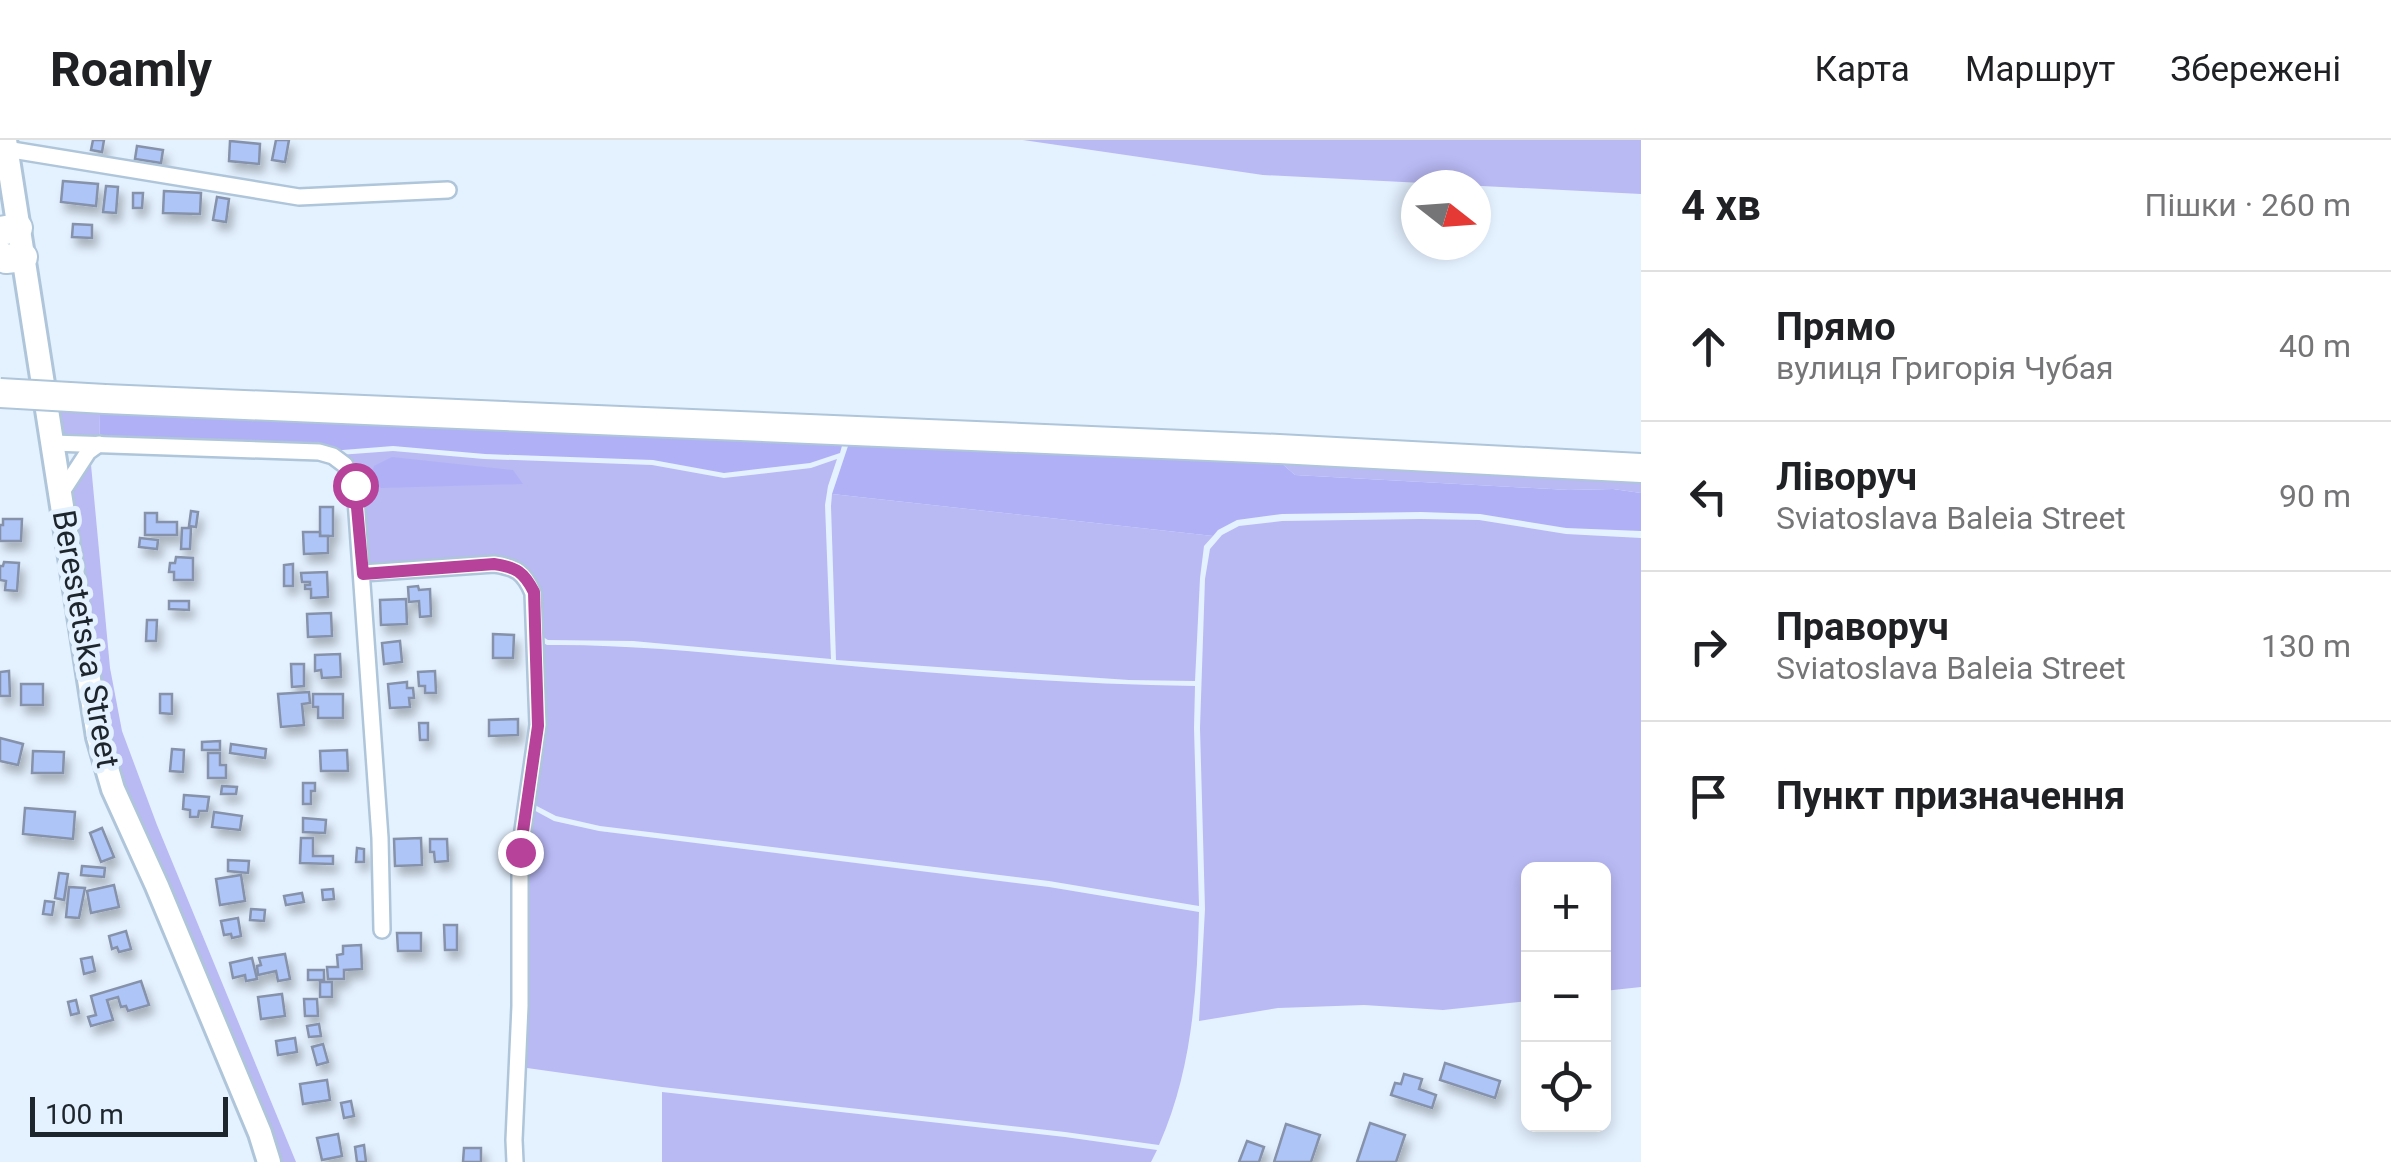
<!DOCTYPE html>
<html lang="uk">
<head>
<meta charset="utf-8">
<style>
	:root { --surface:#fff; --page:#f6f6f6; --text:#202124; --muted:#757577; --line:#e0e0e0 }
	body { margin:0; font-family:Roboto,sans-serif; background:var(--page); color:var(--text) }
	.controls { position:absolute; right:30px; bottom:30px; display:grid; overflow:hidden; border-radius:15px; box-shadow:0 5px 15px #0003 }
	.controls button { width:90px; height:90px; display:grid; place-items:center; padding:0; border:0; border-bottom:2px solid var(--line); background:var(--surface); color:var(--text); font:50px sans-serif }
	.compass { position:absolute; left:1401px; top:30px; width:90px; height:90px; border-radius:50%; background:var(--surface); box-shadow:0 5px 15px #0003; rotate:107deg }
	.scale { position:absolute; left:30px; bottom:25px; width:198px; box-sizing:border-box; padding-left:10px; border:5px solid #1d252d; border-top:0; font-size:28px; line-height:35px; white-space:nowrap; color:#1d252d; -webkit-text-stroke:8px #e4f1ff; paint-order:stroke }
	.stop { position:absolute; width:30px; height:30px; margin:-22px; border:8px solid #b7429a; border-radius:50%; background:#fff }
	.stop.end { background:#b7429a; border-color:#fff; box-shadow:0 2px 10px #0008 }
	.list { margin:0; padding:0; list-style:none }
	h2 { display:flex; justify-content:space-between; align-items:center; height:130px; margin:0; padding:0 40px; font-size:42px }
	h2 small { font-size:32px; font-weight:400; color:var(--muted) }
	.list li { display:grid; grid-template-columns:65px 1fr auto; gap:30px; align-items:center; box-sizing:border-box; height:150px; padding:0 40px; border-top:2px solid var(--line) }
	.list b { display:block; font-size:38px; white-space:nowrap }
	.list p { margin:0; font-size:32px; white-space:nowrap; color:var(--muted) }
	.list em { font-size:32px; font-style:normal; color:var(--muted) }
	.icon { flex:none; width:55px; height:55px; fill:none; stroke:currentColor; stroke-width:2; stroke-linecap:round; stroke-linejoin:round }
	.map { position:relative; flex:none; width:1641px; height:1022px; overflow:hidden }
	header { display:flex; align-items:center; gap:60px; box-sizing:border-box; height:140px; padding:0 50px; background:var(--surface); border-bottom:2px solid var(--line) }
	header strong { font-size:48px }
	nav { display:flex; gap:55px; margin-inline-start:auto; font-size:35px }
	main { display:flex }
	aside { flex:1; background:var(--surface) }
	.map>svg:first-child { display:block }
	.green { fill:#b9b9f4 }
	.forest { fill:#b0b0f7 }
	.building { fill:#aec5f7; stroke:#8691aa; stroke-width:2.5; filter:url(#shadow) }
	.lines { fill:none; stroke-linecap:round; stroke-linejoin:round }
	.street-casing { stroke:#afc5da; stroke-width:20 }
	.secondary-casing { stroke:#afc5da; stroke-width:28 }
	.highway-casing { stroke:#afc5da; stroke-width:32 }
	.street { stroke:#fff; stroke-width:15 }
	.secondary { stroke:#fff; stroke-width:22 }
	.highway { stroke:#fff; stroke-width:28 }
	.highway-bridge-casing { stroke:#afc5da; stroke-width:32; stroke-linecap:butt }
	.highway-bridge { stroke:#fff; stroke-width:28 }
	.route { stroke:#b7429a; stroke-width:12 }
	.labels { text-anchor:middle; stroke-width:10; stroke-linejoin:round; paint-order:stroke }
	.street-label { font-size:32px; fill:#1d252d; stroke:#e4f1ff }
</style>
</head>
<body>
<header>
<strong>Roamly</strong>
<nav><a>Карта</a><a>Маршрут</a><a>Збережені</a></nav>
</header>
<main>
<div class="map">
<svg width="1641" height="1022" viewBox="0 0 1641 1022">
	<defs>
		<filter id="shadow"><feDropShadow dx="4.5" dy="8" stdDeviation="5" flood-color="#0004"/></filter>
	</defs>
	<rect width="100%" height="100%" fill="#e4f1ff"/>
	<!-- green -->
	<g class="green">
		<polygon points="1023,0 1641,0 1641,54 1263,35"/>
		<polygon points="56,267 99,269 100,300 61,299"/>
		<polygon points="393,311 484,319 652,325 724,338 811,328 837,319 828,346 825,365 831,519 633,501 548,500 538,494 536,452 513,424 366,431 359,344 339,315"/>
		<polygon points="90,314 110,528 122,591 157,685 296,1022 279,1022 122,646 107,595 68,347"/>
		<polygon points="1279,321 1641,339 1641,353 1613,349 1569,350 1295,335"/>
		<polygon points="832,354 1213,396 1204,406 1200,438 1195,541 1129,540 836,520 831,366"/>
		<polygon points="1421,379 1479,380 1566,394 1641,398 1641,847 1604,851 1604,730 1528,730 1528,861 1443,870 1364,865 1278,868 1199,881 1205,769 1200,588 1205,439 1210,409 1222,395 1239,386 1282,381"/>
		<path d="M 538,500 L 547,505 C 641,504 735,516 829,524 C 950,535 1073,544 1195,546 L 1194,588 L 1199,766 L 1049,741 L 600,686 L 556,676 L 531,663 Z"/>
		<path d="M 530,668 L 554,681 L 599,691 L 1049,747 L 1199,772 C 1197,851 1192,931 1159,1005 L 1065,992 L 662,947 L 520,927 L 523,712 Z"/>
		<polygon points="662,952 1065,997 1157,1010 1151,1022 662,1022"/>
	</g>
	<!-- forest -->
	<g class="forest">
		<polygon points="99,269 843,302 840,313 810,323 724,333 653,320 485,314 393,306 330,311 100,300"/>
		<polygon points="849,303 1279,321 1295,335 1569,350 1613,349 1641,353 1641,391 1566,388 1480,374 1421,372 1282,374 1237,380 1218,390 1213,396 832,354"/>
		<polygon points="392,317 513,330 523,344 381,348 370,339 374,326"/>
	</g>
	<!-- building -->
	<g class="building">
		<polygon points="93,0 104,0 102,12 91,10"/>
		<polygon points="276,0 289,0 285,22 272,20"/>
		<polygon points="230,1 260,4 259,24 229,21"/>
		<polygon points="137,6 163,10 161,23 135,19"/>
		<polygon points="63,41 98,44 96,66 61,62"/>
		<polygon points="106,46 118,47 116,73 103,72"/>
		<polygon points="164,51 201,53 200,74 163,73"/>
		<polygon points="133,53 143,53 142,68 133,68"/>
		<polygon points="217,57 229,59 226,82 213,80"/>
		<polygon points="73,84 92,85 92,98 72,97"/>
		<rect x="320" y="367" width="13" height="29"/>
		<polygon points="191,371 198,372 196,387 189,386"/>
		<polygon points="145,373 157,373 157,382 177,382 177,395 145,395"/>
		<polygon points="3,379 22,379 21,401 0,401 0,385 3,385"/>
		<polygon points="182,388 191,388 190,409 181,409"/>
		<polygon points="303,392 320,392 320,396 328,396 328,413 304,414"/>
		<polygon points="140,398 158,400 157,409 139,407"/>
		<polygon points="176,417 193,418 193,440 174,440 174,432 169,432 170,423 175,423"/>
		<polygon points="4,422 19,423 17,451 5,450 6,441 0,440 0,426 3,426"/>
		<polygon points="293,424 293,446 284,446 284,425"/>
		<polygon points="327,432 328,457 311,458 311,449 305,449 305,445 310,445 310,442 302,442 301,433"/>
		<polygon points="418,446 419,450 430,449 431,476 420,477 419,461 409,462 408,447"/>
		<polygon points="406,459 407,484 381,485 380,460"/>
		<polygon points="169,461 189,461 189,470 169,469"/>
		<polygon points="331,473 332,496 308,497 307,474"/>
		<polygon points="147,480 157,480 156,501 146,501"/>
		<polygon points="493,494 514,495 513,518 493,518"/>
		<polygon points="400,501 402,522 384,524 382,503"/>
		<polygon points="340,514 341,537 322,538 321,530 315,531 315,515"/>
		<polygon points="291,524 304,524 304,546 292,547"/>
		<polygon points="9,531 10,556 0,556 0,532"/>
		<polygon points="435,531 436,553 425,553 425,546 419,546 418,532"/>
		<polygon points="407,542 407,548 413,548 414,558 409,558 410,567 390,568 388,544"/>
		<rect x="21" y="544" width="22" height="21"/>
		<polygon points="309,552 310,563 302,564 304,585 281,587 278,554"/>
		<polygon points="160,554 172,554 172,574 160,573"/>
		<polygon points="313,554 343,554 343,578 318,578 318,567 313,567"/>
		<polygon points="518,579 518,595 489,596 489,580"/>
		<polygon points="419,583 428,583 428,600 420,600"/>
		<polygon points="0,598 23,604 18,625 0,621"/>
		<polygon points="220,601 220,610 202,610 202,602"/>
		<polygon points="231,604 266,609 265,618 230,613"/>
		<polygon points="172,609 184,610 183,632 170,631"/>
		<polygon points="347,610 348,631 321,631 320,611"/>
		<polygon points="33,611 64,612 63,633 32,633"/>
		<polygon points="208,613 220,613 220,625 226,625 226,638 208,638"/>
		<polygon points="303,643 315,643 315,651 311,651 311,664 303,664"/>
		<polygon points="222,646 237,647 236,654 221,654"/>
		<polygon points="184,655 209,657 207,671 199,671 198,677 190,677 190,670 183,669"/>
		<polygon points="25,668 75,672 73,699 23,694"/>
		<polygon points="214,672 242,676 240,690 212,687"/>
		<polygon points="303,678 326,680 325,693 303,692"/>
		<polygon points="102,688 114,717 101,722 90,693"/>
		<polygon points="301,698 313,698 313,716 333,716 333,724 300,723"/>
		<polygon points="421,698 422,725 395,726 394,699"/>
		<polygon points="430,699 447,699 448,721 435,722 434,712 430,712"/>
		<polygon points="357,708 364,709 364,722 356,722"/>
		<polygon points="228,720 249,721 248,733 228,731"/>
		<polygon points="82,726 105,728 104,737 81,735"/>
		<polygon points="59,733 68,734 64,760 55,758"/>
		<polygon points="241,735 245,761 220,765 216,739"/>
		<polygon points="114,745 119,767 91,773 87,751"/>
		<polygon points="69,747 85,748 79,778 66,777"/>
		<polygon points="333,749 334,759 323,760 322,750"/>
		<polygon points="302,753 304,762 286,765 284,756"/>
		<polygon points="45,761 54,762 52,775 43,774"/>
		<polygon points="251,769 265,770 264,781 250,780"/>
		<polygon points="238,778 241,796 232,798 231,794 224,795 221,781"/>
		<polygon points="444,785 457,785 457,810 445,810"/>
		<polygon points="126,791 131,809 119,812 117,807 112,809 109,796"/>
		<polygon points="397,793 421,793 421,811 398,811"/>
		<polygon points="361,805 362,829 344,830 344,839 328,839 327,827 338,827 337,815 343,814 343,806"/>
		<polygon points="285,814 290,839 278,841 276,831 258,835 257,826 261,825 259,818"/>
		<polygon points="92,817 95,831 84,834 81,819"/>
		<polygon points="252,818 257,839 246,841 245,835 233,838 230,823"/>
		<rect x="308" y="830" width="16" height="10"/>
		<polygon points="141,841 149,865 128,871 126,866 121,867 118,857 107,860 113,880 91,886 88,877 96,875 91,856"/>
		<rect x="320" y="842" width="12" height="15"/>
		<polygon points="282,854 285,876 261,879 258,857"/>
		<polygon points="304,859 317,859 318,876 305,876"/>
		<polygon points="76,860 79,873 71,875 68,862"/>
		<polygon points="319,884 321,896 309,897 307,886"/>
		<polygon points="295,898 297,912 278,915 276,901"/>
		<polygon points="323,904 328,922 317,925 312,907"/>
		<polygon points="1445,923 1500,941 1495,958 1440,940"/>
		<polygon points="1404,934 1422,939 1419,949 1436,955 1432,968 1391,955 1395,943 1401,944"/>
		<polygon points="327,940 330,960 303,964 300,944"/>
		<polygon points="351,961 354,976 344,978 341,963"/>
		<polygon points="1370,983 1405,995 1396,1022 1357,1022"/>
		<polygon points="1286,984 1320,995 1311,1022 1274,1022"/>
		<polygon points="338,994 342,1016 322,1020 317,998"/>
		<polygon points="1247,1001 1264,1007 1259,1022 1239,1022"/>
		<polygon points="364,1005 366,1022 357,1022 355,1007"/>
		<polygon points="464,1008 481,1008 481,1022 463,1022"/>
	</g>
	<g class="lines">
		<defs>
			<g id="street">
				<polyline points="6,9 299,57 448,50"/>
				<polyline points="52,303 319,312 333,316 345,325 355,345 380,698 382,790"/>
				<polyline points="60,355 88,312 99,304"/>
				<path d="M 363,433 L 494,424 C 516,427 524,432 533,453 L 538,585 L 520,711 L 520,866 L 514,1000 L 515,1022"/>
			</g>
			<polyline id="secondary" points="5,0 98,597 113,649 157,746 260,993 269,1022"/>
			<g id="highway">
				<polyline points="0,91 18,88"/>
				<polyline points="0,116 6,119 23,117"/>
				<polyline points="105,259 1279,309 1641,328"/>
			</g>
		</defs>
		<!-- street casing -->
		<use href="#street" class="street-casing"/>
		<!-- secondary casing -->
		<use href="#secondary" class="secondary-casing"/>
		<!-- highway casing -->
		<use href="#highway" class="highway-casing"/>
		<!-- street -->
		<use href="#street" class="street"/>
		<!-- secondary -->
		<use href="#secondary" class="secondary"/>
		<!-- highway -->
		<use href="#highway" class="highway"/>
		<defs>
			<polyline id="highway-bridge" points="0,253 105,259"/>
		</defs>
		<!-- highway-bridge casing -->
		<use href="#highway-bridge" class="highway-bridge-casing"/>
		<!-- highway-bridge -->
		<use href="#highway-bridge" class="highway-bridge"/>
	</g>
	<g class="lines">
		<!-- route -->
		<path class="route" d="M 355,345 L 363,434 L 494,424 C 516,427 524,432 534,452 L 538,586 L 520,712"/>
	</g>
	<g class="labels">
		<!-- street labels -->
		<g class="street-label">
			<text transform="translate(86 499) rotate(80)" y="11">Berestetska Street</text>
		</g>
	</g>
</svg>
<div class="controls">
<button>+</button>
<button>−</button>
<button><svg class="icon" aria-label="locate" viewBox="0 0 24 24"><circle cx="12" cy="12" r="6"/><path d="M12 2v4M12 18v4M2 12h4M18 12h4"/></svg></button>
</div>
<svg class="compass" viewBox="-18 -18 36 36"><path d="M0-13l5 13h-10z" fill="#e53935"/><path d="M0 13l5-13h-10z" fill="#757577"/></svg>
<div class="scale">100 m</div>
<div class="stop" style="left:355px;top:345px"></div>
<div class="stop end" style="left:520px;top:712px"></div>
</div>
<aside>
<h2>4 хв<small>Пішки · 260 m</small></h2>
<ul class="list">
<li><svg class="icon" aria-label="ahead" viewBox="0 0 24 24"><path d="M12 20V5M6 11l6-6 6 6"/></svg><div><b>Прямо</b><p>вулиця Григорія Чубая</p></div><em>40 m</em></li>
<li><svg class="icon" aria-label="left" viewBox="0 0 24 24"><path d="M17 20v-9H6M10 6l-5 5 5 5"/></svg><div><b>Ліворуч</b><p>Sviatoslava Baleia Street</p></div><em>90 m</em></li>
<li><svg class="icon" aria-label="right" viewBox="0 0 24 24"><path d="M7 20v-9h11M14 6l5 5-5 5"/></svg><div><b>Праворуч</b><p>Sviatoslava Baleia Street</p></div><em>130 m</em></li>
<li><svg class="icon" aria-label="arrive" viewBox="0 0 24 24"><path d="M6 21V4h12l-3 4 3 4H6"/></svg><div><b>Пункт призначення</b></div></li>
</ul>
</aside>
</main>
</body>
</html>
